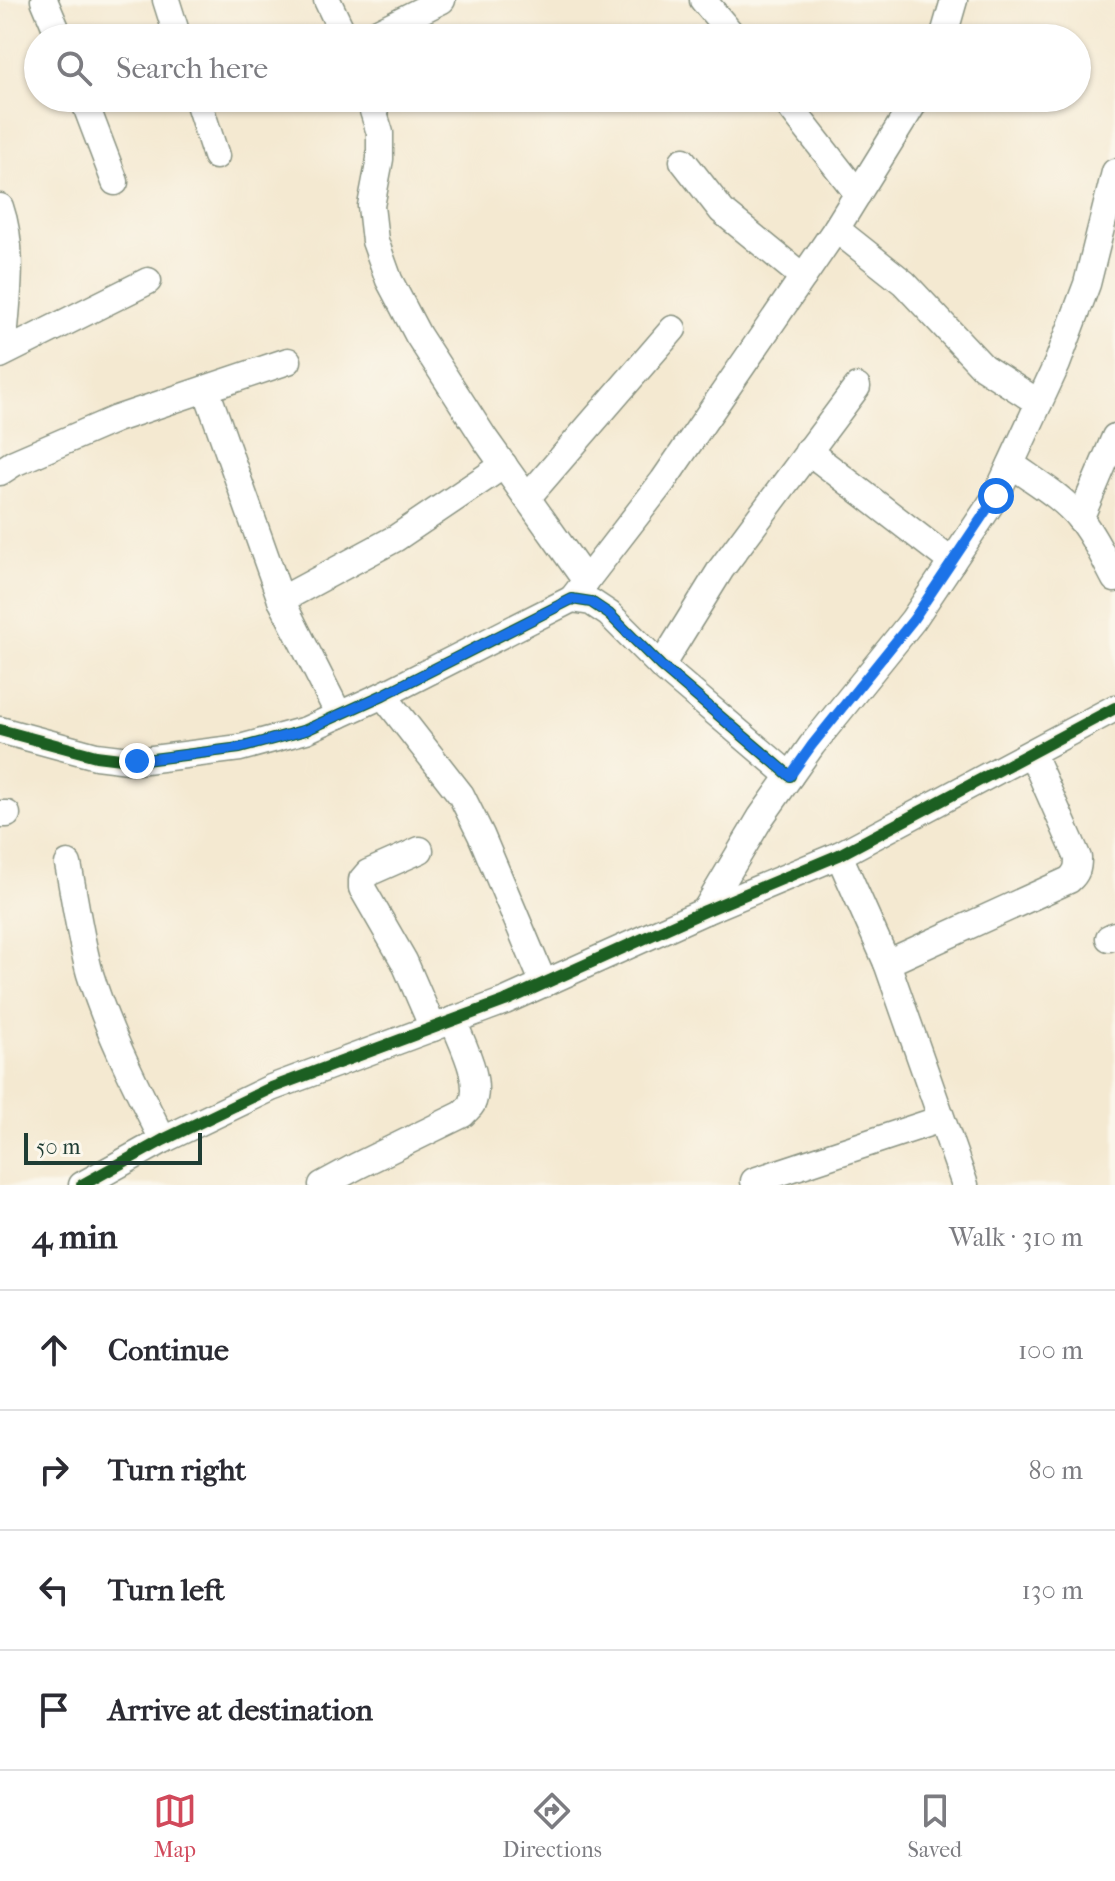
<!DOCTYPE html>
<html lang="en">
<head>
<meta charset="utf-8">
<style>
	:root { --surface:#fff; --page:#f2f2f3; --text:#2b2b33; --muted:#7c7c81; --line:#e1e1e2; --accent:#d1495b }
	body { margin:0; font-family:"IM FELL French Canon",serif; background:var(--page); color:var(--text) }
	.scale { position:absolute; left:24px; bottom:20px; width:178px; box-sizing:border-box; padding-left:8px; border:4px solid #1f3d34; border-top:0; font-size:22px; line-height:28px; white-space:nowrap; color:#1f3d34; -webkit-text-stroke:6px #fbf7ec; paint-order:stroke }
	.stop { position:absolute; width:24px; height:24px; margin:-18px; border:6px solid #1a73e8; border-radius:50%; background:#fff }
	.stop.end { background:#1a73e8; border-color:#fff; box-shadow:0 2px 8px #0008 }
	.list { margin:0; padding:0; list-style:none }
	h2 { display:flex; justify-content:space-between; align-items:center; height:104px; margin:0; padding:0 32px; font-size:34px }
	h2 small { font-size:26px; font-weight:400; color:var(--muted) }
	.list li { display:grid; grid-template-columns:52px 1fr auto; gap:24px; align-items:center; box-sizing:border-box; height:120px; padding:0 32px; border-top:2px solid var(--line) }
	.list b { display:block; font-size:30px; white-space:nowrap }
	.list em { font-size:26px; font-style:normal; color:var(--muted) }
	.icon { flex:none; width:44px; height:44px; fill:none; stroke:currentColor; stroke-width:2; stroke-linecap:round; stroke-linejoin:round }
	.map { position:relative; flex:none; width:1115px; height:1185px; overflow:hidden }
	.search { position:absolute; background:var(--surface); box-shadow:0 2px 6px #0004; left:24px; right:24px; top:24px; height:88px; display:flex; align-items:center; gap:20px; box-sizing:border-box; padding:0 28px; border-radius:44px; color:var(--muted); font-size:30px }
	.sheet { height:584px; background:var(--surface) }
	nav { display:flex; justify-content:space-around; align-items:center; box-sizing:border-box; height:112px; border-top:2px solid var(--line); background:var(--surface); font-size:22px; color:var(--muted) }
	nav a { display:grid; justify-items:center; gap:4px }
	nav .on { color:var(--accent) }
	.map>svg:first-child { display:block }
	.lines { fill:none; stroke-linecap:round; stroke-linejoin:round }
	.minor-casing { stroke:#8a9382; stroke-width:29 }
	.minor { stroke:#fff; stroke-width:26 }
	.cycleway-casing { stroke:#fbf7ec; stroke-width:17 }
	.cycleway { stroke:#1b5e20; stroke-width:12 }
	.route { stroke:#1a73e8; stroke-width:10 }
</style>
</head>
<body>
<div class="map">
<svg width="1115" height="1185" viewBox="0 0 1115 1185">
	<rect width="100%" height="100%" fill="#fbf7ec"/>
	<filter id="ink" filterUnits="userSpaceOnUse"><feTurbulence type="fractalNoise" baseFrequency=".0125" numOctaves="2"/><feDisplacementMap in="SourceGraphic" scale="16" xChannelSelector="R" yChannelSelector="G"/><feConvolveMatrix kernelMatrix="1 2 1 2 8 2 1 2 1" color-interpolation-filters="sRGB"/></filter>
	<filter id="wash" filterUnits="userSpaceOnUse"><feTurbulence type="fractalNoise" baseFrequency=".006" numOctaves="4" result="noise"/><feDisplacementMap in="SourceGraphic" scale="32" xChannelSelector="R" yChannelSelector="G"/><feGaussianBlur stdDeviation="1.8" result="paint"/><feColorMatrix in="noise" values="0 0 0 0 0 0 0 0 0 0 0 0 0 0 0 0 0 1.4 0 .05"/><feComposite in="paint" operator="in"/></filter>
	<g filter="url(#wash)">
		<rect width="100%" height="100%" fill="#f4e9d1"/>
	</g>
	<g filter="url(#ink)">
		<g class="lines">
			<defs>
				<g id="minor">
					<polyline points="44,0 60,38"/>
					<polyline points="166,0 178,38"/>
					<polyline points="327,0 345,38"/>
					<polyline points="703,0 735,38"/>
					<polyline points="366,38 442,0"/>
					<polyline points="943,38 954,0"/>
					<polyline points="83,98 115,182"/>
					<polyline points="197,98 216,156"/>
					<polyline points="369,98 380,133 380,159 371,206 375,241 389,280 418,335 485,439 586,581"/>
					<polyline points="783,98 858,194"/>
					<polyline points="683,161 722,211 803,277"/>
					<path d="M 0,207 C 16,253 6,305 3,353"/>
					<polyline points="836,229 904,283 983,367 1039,403"/>
					<polyline points="0,355 148,281"/>
					<polyline points="206,389 281,600 339,715"/>
					<polyline points="808,451 952,562"/>
					<path d="M 1011,464 C 1034,481 1062,496 1080,519 C 1095,537 1104,559 1115,579"/>
					<polyline points="0,472 14,463 116,419 288,361"/>
					<polyline points="527,498 673,329"/>
					<polyline points="1080,519 1115,437"/>
					<polyline points="572,599 663,481 836,229 917,98"/>
					<polyline points="281,600 396,538 504,465"/>
					<polyline points="661,666 721,569 857,387"/>
					<polyline points="383,695 461,795 481,835 544,984"/>
					<polyline points="0,730 96,756 137,761 240,748 306,730 383,695 572,599 591,602 609,614 661,666 790,776"/>
					<polyline points="0,814 7,814"/>
					<polyline points="420,850 368,873 362,880 362,888 404,961 433,1028"/>
					<polyline points="839,855 887,963 965,1185"/>
					<path d="M 68,864 C 75,900 80,938 90,974 C 108,1032 136,1086 163,1140"/>
					<polyline points="705,911 761,817 812,745 913,620 996,496 1057,364 1087,284 1115,172"/>
					<polyline points="1109,938 1115,935"/>
					<path d="M 887,963 L 1069,880 C 1077,873 1078,868 1078,858 L 1032,754"/>
					<polyline points="754,1181 941,1119"/>
					<polyline points="82,1185 163,1140 271,1088 505,1001 705,911 839,855 1115,708"/>
					<path d="M 322,1185 L 357,1166 L 463,1114 C 466,1110 470,1108 472,1104 C 483,1081 461,1042 453,1020"/>
				</g>
			</defs>
			<!-- minor casing -->
			<use href="#minor" class="minor-casing"/>
			<!-- minor -->
			<use href="#minor" class="minor"/>
			<defs>
				<g id="cycleway">
					<polyline points="0,730 96,756 137,761 240,748 306,730 383,695 572,599 591,602 609,614 661,666 790,776"/>
					<polyline points="82,1185 163,1140 271,1088 505,1001 705,911 839,855 1115,708"/>
				</g>
			</defs>
			<!-- cycleway casing -->
			<use href="#cycleway" class="cycleway-casing"/>
			<!-- cycleway -->
			<use href="#cycleway" class="cycleway"/>
		</g>
	</g>
	<g class="lines" filter="url(#ink)">
		<!-- route -->
		<polyline class="route" points="137,761 240,748 306,730 383,695 572,599 591,602 609,614 661,666 790,776 812,745 913,620 996,496"/>
	</g>
</svg>
<div class="scale">50 m</div>
<div class="stop" style="left:996px;top:496px"></div>
<div class="stop end" style="left:137px;top:761px"></div>
<div class="search"><svg class="icon" aria-label="search" viewBox="0 0 24 24"><circle cx="10" cy="10" r="6"/><path d="M15 15l6 6"/></svg>Search here</div>
</div>
<section class="sheet">
<h2>4 min<small>Walk · 310 m</small></h2>
<ul class="list">
<li><svg class="icon" aria-label="ahead" viewBox="0 0 24 24"><path d="M12 20V5M6 11l6-6 6 6"/></svg><div><b>Continue</b></div><em>100 m</em></li>
<li><svg class="icon" aria-label="right" viewBox="0 0 24 24"><path d="M7 20v-9h11M14 6l5 5-5 5"/></svg><div><b>Turn right</b></div><em>80 m</em></li>
<li><svg class="icon" aria-label="left" viewBox="0 0 24 24"><path d="M17 20v-9H6M10 6l-5 5 5 5"/></svg><div><b>Turn left</b></div><em>130 m</em></li>
<li><svg class="icon" aria-label="arrive" viewBox="0 0 24 24"><path d="M6 21V4h12l-3 4 3 4H6"/></svg><div><b>Arrive at destination</b></div></li>
</ul>
</section>
<nav>
<a class="on"><svg class="icon" aria-label="map" viewBox="0 0 24 24"><path d="M3 6l6-2 6 2 6-2v14l-6 2-6-2-6 2zM9 4v14M15 6v14"/></svg>Map</a>
<a><svg class="icon" aria-label="directions" viewBox="0 0 24 24"><path d="M12 3l9 9-9 9-9-9zM9 14v-3h6M13 9l2 2-2 2"/></svg>Directions</a>
<a><svg class="icon" aria-label="saved" viewBox="0 0 24 24"><path d="M7 4h10v16l-5-4-5 4z"/></svg>Saved</a>
</nav>
</body>
</html>
